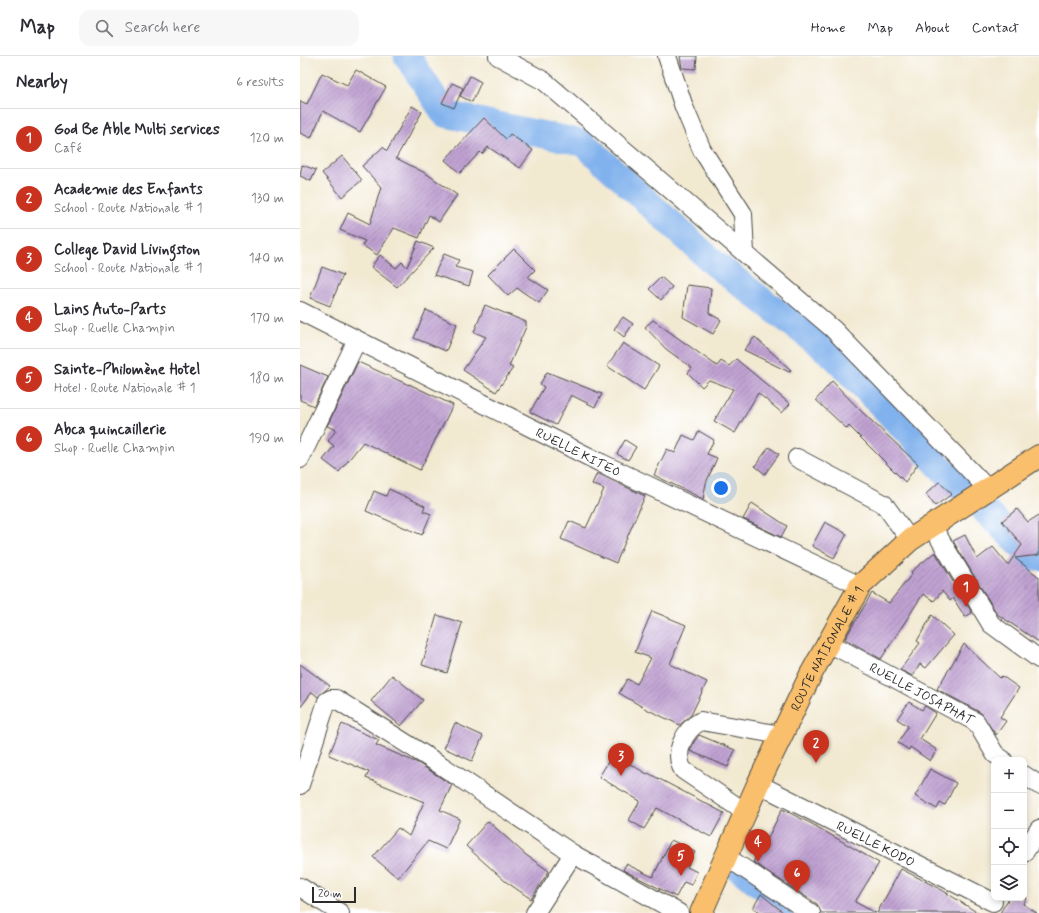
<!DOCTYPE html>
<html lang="en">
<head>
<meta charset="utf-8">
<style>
	:root { --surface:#fff; --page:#f7f7f7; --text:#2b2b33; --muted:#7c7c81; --line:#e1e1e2; --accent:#c8321e }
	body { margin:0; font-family:Mynerve,sans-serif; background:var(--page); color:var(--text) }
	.controls { position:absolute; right:12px; bottom:12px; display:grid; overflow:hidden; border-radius:8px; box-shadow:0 2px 6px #0003 }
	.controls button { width:36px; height:36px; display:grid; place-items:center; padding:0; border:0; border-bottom:1px solid var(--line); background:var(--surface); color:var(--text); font:20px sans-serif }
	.scale { position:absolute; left:12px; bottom:10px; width:44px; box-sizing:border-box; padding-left:4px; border:2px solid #2b2b2b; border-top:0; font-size:11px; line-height:14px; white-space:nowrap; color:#2b2b2b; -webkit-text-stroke:3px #fff; paint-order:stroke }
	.you { position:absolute; left:421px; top:432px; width:14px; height:14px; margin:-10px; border:3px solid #fff; border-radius:50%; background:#1a73e8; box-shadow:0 0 0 6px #1a73e833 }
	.badge { display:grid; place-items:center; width:26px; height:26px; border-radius:50%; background:var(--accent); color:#fff; font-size:13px; font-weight:700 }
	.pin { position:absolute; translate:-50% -33px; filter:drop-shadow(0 1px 2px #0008) }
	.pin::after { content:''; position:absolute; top:21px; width:14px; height:12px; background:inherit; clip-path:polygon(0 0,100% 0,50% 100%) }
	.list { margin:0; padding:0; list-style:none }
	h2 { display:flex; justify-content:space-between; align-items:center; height:52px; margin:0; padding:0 16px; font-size:17px }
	h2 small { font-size:13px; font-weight:400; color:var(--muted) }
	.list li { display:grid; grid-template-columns:26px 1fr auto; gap:12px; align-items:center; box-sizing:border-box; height:60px; padding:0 16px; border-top:1px solid var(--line) }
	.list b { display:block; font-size:15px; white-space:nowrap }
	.list p { margin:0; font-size:13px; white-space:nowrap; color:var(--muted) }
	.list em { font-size:13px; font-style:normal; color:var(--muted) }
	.icon { flex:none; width:22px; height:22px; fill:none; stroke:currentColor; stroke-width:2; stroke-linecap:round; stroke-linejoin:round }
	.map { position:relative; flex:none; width:739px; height:857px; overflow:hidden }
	header { display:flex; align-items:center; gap:24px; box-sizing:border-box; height:56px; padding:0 20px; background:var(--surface); border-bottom:1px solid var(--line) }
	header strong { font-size:19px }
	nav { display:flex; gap:22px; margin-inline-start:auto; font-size:14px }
	.search { width:280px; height:36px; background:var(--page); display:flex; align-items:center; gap:10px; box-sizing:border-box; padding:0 14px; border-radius:12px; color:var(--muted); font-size:15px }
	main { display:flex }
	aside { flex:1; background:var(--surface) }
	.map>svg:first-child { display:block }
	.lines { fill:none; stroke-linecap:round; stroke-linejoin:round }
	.canal { stroke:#82b2ed; stroke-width:16 }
	.river { stroke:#82b2ed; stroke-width:27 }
	.building { fill:url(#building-hatch) }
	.minor-casing { stroke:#494844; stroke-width:20 }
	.major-casing { stroke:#494844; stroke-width:24 }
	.minor { stroke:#fff; stroke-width:18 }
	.major { stroke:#f9bf6c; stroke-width:22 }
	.labels { text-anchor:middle; stroke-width:3; stroke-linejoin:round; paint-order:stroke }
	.street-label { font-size:13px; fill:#2b2b2b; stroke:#fff }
</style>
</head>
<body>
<header>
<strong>Map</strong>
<div class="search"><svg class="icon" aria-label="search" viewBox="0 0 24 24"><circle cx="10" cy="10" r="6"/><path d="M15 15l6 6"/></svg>Search here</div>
<nav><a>Home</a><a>Map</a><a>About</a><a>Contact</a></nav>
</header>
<main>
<aside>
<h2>Nearby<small>6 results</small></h2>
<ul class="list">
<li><span class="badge">1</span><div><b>God Be Able Multi services</b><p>Café</p></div><em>120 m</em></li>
<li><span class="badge">2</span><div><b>Academie des Enfants</b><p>School · Route Nationale # 1</p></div><em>130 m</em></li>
<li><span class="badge">3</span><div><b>College David Livingston</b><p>School · Route Nationale # 1</p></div><em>140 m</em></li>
<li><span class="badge">4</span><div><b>Lains Auto-Parts</b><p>Shop · Ruelle Champin</p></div><em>170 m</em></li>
<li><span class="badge">5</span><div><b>Sainte-Philomène Hotel</b><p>Hotel · Route Nationale # 1</p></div><em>180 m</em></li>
<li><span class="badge">6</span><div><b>Abca quincaillerie</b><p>Shop · Ruelle Champin</p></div><em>190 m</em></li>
</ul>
</aside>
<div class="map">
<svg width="739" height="857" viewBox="0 0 739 857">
	<defs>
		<pattern id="building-hatch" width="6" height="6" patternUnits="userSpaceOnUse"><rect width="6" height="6" fill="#c0a2d2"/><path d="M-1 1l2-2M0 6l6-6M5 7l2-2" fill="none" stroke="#9c84ab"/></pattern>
	</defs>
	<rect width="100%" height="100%" fill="#fff"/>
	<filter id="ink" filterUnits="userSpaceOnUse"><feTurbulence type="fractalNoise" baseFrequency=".025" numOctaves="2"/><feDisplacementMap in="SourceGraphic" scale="8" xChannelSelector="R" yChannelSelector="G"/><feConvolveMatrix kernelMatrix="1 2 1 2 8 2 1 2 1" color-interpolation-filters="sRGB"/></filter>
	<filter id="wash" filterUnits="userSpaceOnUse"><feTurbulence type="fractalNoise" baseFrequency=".012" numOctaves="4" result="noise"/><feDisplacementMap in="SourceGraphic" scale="16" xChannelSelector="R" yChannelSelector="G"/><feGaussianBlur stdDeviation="0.9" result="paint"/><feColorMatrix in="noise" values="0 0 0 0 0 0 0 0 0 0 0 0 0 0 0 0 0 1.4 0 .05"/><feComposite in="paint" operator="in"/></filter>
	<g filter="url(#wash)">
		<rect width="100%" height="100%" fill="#f2e9d1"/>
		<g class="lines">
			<!-- canal -->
			<polyline class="canal" points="433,815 490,857"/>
			<!-- river -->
			<polyline class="river" points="107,0 145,58 283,87 414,207 534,300 654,425 733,501 739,501"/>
		</g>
		<g id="blocks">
			<!-- building -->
			<g class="building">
				<polygon points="380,0 397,0 396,13 382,12"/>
				<polygon points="56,14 86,31 60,76 23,55 11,82 0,77 0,45 7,48 22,17 47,29"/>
				<polygon points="170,20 181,26 172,46 160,40"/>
				<polygon points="152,27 163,32 154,52 142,47"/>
				<polygon points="112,50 122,56 96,102 127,118 157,139 139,166 129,159 119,182 94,172 77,199 62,189 65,185 40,174 48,157 70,168 81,131 62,110 83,91 87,95"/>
				<polygon points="184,62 206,83 210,78 233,94 220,112 188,91 182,98 180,96 160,117 145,104"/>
				<polygon points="42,100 62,124 42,141 22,117"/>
				<polygon points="2,109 16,114 11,125 0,120"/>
				<polygon points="118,185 134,192 97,231 71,211 80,199 96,212 102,206 107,211"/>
				<polygon points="214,193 235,214 228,221 248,234 239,247 217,232 208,240 188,219"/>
				<polygon points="144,198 159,204 155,211 173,216 169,230 134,219"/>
				<polygon points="22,211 43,219 30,250 10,242"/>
				<polygon points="361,221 372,231 361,244 349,233"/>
				<polygon points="387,229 411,232 409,257 421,264 413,278 383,261"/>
				<polygon points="185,249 226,266 226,271 209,310 213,312 196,336 163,314 186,281 174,276"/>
				<polygon points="126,254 157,268 146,295 114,282"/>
				<polygon points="323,261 333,268 324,281 314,273"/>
				<polygon points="353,264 417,310 421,305 429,310 436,303 490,348 482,357 458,337 435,377 414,365 433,333 409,324 402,331 388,317 392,312 366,293 345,271"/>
				<polygon points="455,281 491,314 489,316 444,294"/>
				<polygon points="323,287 359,310 344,334 307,310"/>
				<polygon points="58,306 109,329 109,328 153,349 120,414 63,386 39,416 23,404 34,390 28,385 36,374 27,370"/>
				<polygon points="0,309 28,321 14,350 0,344"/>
				<polygon points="247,316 302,338 295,351 271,339 256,369 230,356 244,331 240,328"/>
				<polygon points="532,325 561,355 618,408 605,426 549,370 547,373 516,344"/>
				<polygon points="399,375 414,384 407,398 417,402 406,427 403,443 354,419 367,393 375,397 383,379 394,384"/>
				<polygon points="325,384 336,391 328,404 317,398"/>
				<polygon points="469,391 479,398 465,418 455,410"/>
				<polygon points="297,417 345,440 316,507 261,483 269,465 286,472 304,433 292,428"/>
				<polygon points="639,426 652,438 635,450 626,438"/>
				<polygon points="89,433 125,450 123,455 131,458 122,479 66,455 74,435 86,440"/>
				<polygon points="452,447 487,470 481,481 443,463"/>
				<polygon points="717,453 728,466 739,459 739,499 715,502 739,521 739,586 697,558 653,485 665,479 677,503 693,491 708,509 722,489 702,465"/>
				<polygon points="525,466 547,478 534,502 512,490"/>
				<polygon points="635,496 672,557 665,561 653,542 650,545 642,535 634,545 623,538 581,603 545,583 572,537 589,547 612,518 611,516"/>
				<polygon points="352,555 386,569 370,608 407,626 391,659 380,669 346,653 319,637 327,623 337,628 351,602 335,596"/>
				<polygon points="137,559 162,567 147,617 122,609"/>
				<polygon points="632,559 654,579 626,612 620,608 613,620 600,614 620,587 617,585"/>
				<polygon points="664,588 700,622 702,620 719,632 700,661 706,665 696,679 681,657 637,633"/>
				<polygon points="0,608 30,630 18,641 12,636 0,652"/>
				<polygon points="92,619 123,644 101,670 71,645"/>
				<polygon points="609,646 622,654 625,650 636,657 620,683 637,694 630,705 610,691 609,694 598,687 608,670 597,663"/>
				<polygon points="155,667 183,680 172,705 144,692"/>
				<polygon points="42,668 79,684 76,689 118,707 152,729 140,754 160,763 146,793 128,785 98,822 73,801 98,772 109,780 124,746 66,722 69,716 29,699"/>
				<polygon points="399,679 435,694 428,711 390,695 394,686"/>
				<polygon points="313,698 347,718 348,717 424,757 411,781 357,752 344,773 329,764 340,745 299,721"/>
				<polygon points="630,713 656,727 645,749 640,747 637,753 615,740"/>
				<polygon points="482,753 512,768 579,807 555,846 576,857 521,857 517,848 453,806 467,784"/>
				<polygon points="188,765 226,799 249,815 231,843 205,825 166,790"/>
				<polygon points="371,784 395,796 387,811 397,816 391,829 384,826 376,841 323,814 326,808 353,821"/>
				<polygon points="601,813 642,834 678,857 577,857"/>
				<polygon points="461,838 484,857 462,857 453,852"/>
				<polygon points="709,842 727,842 723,848 737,857 700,857"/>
			</g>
		</g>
	</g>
	<g filter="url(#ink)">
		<use href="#blocks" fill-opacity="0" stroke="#494844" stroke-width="1"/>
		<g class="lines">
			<defs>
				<g id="minor">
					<polyline points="198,0 244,25 533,273 688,433"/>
					<polyline points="367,0 384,51 402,94 443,158 445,197"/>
					<path id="s1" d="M 0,255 L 301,407 L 560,530"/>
					<polyline points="497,402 584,448 610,484"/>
					<polyline points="0,403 57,284"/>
					<polyline points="632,470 691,568 739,603"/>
					<path id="s2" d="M 527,586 L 676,666 L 695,698 L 703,704"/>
					<polyline points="724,719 739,729"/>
					<path id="s3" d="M 458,728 L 693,846"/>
					<polyline points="0,729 27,645 31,643 36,643 142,710 273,798 379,857"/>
					<path d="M 445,756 L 383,714 C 373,697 384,674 401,665 L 481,679"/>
					<polyline points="724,797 739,773"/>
					<polyline points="425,800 511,857"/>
					<polyline points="0,831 40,857"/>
					<polyline points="235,857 273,798"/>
				</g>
				<g id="major">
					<path id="s4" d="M 401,857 L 458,728 L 511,618 L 560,530 L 610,484 L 739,400"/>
				</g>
			</defs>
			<!-- minor casing -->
			<use href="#minor" class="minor-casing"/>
			<!-- major casing -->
			<use href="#major" class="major-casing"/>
			<!-- minor -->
			<use href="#minor" class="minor"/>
			<!-- major -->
			<use href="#major" class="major"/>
		</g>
	</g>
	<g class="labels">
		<!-- street labels -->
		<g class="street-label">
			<text dy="5" stroke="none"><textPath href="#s1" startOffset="312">RUELLE KITEO</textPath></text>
			<text dy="5" stroke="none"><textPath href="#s4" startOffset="293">ROUTE NATIONALE # 1</textPath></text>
			<text dy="5" stroke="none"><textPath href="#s2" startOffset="108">RUELLE JOSAPHAT</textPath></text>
			<text dy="5" stroke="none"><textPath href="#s3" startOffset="132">RUELLE KODO</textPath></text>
		</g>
	</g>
</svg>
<div class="controls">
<button>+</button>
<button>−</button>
<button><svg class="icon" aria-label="locate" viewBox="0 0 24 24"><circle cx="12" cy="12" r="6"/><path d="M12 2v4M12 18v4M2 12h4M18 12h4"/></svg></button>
<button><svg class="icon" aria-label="layers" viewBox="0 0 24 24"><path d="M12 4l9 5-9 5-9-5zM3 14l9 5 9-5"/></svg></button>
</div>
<div class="scale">20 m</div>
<div class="you"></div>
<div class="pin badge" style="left:666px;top:551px">1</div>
<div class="pin badge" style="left:516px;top:707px">2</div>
<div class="pin badge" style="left:321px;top:720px">3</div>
<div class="pin badge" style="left:458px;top:806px">4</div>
<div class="pin badge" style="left:381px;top:820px">5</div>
<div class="pin badge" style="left:497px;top:837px">6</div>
</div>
</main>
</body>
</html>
